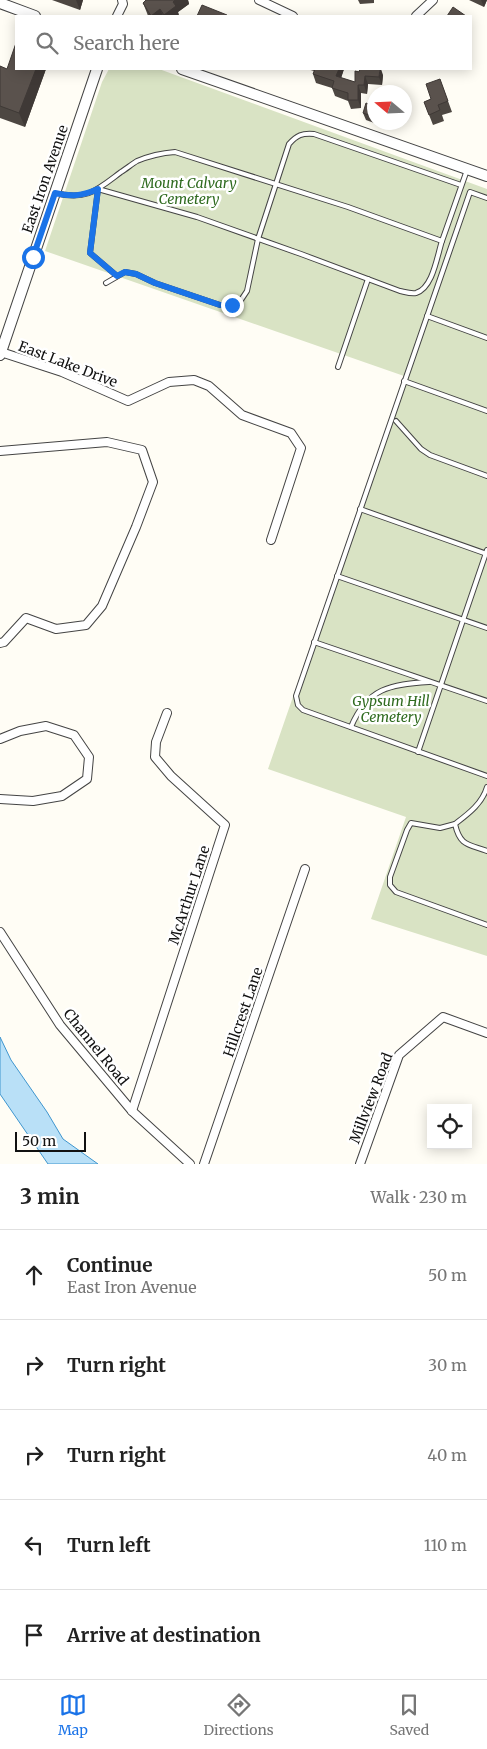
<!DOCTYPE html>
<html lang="en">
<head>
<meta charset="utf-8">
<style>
	:root { --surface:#fff; --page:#f2f2f2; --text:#222; --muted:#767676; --line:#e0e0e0; --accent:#1a73e8 }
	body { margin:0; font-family:Merriweather,serif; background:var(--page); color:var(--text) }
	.controls { position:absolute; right:15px; bottom:15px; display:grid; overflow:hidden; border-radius:0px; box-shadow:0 2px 12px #0003 }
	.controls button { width:45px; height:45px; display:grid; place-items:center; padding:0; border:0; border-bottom:1px solid var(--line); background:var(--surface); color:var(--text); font:25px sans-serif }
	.compass { position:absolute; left:367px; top:85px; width:45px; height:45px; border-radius:50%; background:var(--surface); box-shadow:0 2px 12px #0003; rotate:289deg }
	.scale { position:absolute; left:15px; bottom:12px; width:71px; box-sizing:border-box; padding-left:5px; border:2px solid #111; border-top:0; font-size:14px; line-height:18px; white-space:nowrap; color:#111; -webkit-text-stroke:4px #fff; paint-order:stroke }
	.stop { position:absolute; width:15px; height:15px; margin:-11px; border:4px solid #1a73e8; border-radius:50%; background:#fff }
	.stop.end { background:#1a73e8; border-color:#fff; box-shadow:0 1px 5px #0008 }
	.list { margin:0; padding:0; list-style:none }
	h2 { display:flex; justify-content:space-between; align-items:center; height:65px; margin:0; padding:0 20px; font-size:21px }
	h2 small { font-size:16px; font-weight:400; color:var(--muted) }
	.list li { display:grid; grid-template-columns:32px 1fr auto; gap:15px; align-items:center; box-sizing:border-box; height:90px; padding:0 20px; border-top:1px solid var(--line) }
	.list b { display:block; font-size:19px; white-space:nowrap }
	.list p { margin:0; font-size:16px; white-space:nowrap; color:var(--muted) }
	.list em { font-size:16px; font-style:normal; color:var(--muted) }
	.icon { flex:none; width:28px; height:28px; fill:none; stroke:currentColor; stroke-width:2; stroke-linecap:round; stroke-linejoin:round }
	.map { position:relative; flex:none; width:487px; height:1164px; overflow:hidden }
	.search { position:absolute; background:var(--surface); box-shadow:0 2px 12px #0003; left:15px; right:15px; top:15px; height:55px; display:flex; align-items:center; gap:12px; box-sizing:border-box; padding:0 18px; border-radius:0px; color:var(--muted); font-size:19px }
	.sheet { height:515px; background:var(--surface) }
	nav { display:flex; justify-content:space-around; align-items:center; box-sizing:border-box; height:70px; border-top:1px solid var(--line); background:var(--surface); font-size:14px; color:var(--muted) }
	nav a { display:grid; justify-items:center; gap:2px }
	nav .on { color:var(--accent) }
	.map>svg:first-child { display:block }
	.cemetery { fill:#d9e3c4 }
	.water { fill:#b9e0f7; stroke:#3f96cf }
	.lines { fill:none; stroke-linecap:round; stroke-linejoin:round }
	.service-casing { stroke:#444; stroke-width:6 }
	.minor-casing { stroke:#444; stroke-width:10 }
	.tertiary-casing { stroke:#444; stroke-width:12 }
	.service { stroke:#fff; stroke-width:4 }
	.minor { stroke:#fff; stroke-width:8 }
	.tertiary { stroke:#fff; stroke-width:10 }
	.wall { fill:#4d4742 }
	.shaded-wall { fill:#3f3936 }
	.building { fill:#5a524d; stroke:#3f3936 }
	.route { stroke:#1a73e8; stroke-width:6 }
	.labels { text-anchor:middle; stroke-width:5; stroke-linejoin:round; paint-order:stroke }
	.street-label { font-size:14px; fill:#111; stroke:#fff }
	.park-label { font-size:14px; font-style:italic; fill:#2f6b1f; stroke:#fff }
</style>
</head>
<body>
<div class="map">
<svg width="487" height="1164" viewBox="0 0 487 1164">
	<rect width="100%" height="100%" fill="#fffdf5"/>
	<!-- cemetery -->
	<polygon class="cemetery" points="109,69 159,69 487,189 487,956 371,919 406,817 268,769 404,376 45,251 102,82"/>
	<!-- water -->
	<polygon class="water" points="0,1037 11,1060 47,1112 63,1139 98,1164 48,1164 0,1094"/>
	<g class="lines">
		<defs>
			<g id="service">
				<path d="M 55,193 C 87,201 97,190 121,172 C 126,169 132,164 137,161 C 149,156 162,153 175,152 L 348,207 L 442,241 L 467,170"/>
				<polyline points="487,198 470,192 296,696 298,705 303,710 487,776"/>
				<path d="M 117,276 L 90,253 L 98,189 L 197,217 L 301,254 L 400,291 C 405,292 411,294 416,293 C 433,288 437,256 442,241"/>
				<path d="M 106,283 L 125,272 L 136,274 L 155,283 L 220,305 L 232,305 L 241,300 L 247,291 L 258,239 L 289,144 C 297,135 302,133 314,134 L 461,185"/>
				<polyline points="427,316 487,338"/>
				<polyline points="338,367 368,279"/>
				<polyline points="404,381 487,411"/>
				<polyline points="396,421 421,449 430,455 487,476"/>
				<polyline points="360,509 487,554"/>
				<polyline points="337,576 487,628"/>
				<polyline points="314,642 487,701"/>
				<path d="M 351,727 C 367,688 391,684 429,682"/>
				<polyline points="418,752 487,550"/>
				<path d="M 487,787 C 482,804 468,814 455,824 C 460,846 468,844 487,851"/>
				<polyline points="455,824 440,828 411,823 407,830 390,877 390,885 396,892 487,925"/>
			</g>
			<g id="minor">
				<polyline points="259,0 293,16"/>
				<polyline points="117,16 123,4 122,0"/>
				<polyline points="416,16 433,0"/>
				<polyline points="1,352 62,372 128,401 169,382 194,380 209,386 242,415 291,433 301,448 271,540"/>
				<polyline points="0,451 107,442 142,450 153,482 136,527 102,606 86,625 56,629 26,618 4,642 0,643"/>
				<polyline points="0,739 20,731 46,726 74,735 89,757 87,779 62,796 33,801 0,799"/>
				<polyline points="0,932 60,1025 132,1111 190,1164"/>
				<polyline points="132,1111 225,825 171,776 155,757 156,742 167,713"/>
				<polyline points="204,1164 305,869"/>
				<polyline points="360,1164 399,1055 443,1017 487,1033"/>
			</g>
			<g id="tertiary">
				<polyline points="0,3 35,16"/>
				<polyline points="182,69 487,176"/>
				<polyline points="0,355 97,69"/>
			</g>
		</defs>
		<!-- service casing -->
		<use href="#service" class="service-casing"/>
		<!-- minor casing -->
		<use href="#minor" class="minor-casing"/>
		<!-- tertiary casing -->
		<use href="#tertiary" class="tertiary-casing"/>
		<!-- service -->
		<use href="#service" class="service"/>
		<!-- minor -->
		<use href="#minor" class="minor"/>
		<!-- tertiary -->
		<use href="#tertiary" class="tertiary"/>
	</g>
	<!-- wall -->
	<g class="wall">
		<polygon points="52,0 83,0 80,10"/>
		<polygon points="146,0 188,0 189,4 178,12 179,16 148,16 147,13 143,3"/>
		<polygon points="358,0 374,0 374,3 360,4"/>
		<polygon points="469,0 487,0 484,7"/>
		<polygon points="0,66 7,69 46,69 25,127 0,118"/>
		<polygon points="307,69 344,69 341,78 355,82 355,71 383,75 382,85 368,84 367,94 361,93 361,108 351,109 348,101 335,96 332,88 316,83 313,74 314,71"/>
		<polygon points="440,79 452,112 442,115 444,121 433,125 424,102 431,99"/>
		<polygon points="374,106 374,122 378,122 377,124 366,120 363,113"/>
	</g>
	<!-- shaded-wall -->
	<g class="shaded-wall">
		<polygon points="76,0 83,0 80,10"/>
		<polygon points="175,0 188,0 189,4 178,12 179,16 164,16 164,15 173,2"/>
		<polygon points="481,0 487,0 484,7"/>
		<polygon points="160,9 163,16 151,16"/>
		<polygon points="36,69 46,69 25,127 19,113"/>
		<polygon points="339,69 344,69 339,84 336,76"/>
		<polygon points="380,69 381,69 383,75 382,85 379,77"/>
		<polygon points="365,76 368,84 367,94 364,85"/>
		<polygon points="358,85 361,93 361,108 358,100"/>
	</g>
	<!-- building -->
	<g class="building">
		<polygon points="146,0 175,0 173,2 176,6 164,15 160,9 151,16 143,3"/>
		<polygon points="202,5 227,15 227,16 197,16"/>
		<polygon points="453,7 466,16 447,16"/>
		<polygon points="16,43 16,69 36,69 19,113 0,106 0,66 7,69"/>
		<polygon points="315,69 339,69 336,76 355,82 355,71 359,72 360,69 380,69 379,77 365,76 364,85 358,85 358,100 348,100 348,93 332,88 334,81 313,74"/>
		<polygon points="440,79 448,101 438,105 440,110 429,115 424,102 431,99 426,84"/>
		<polygon points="366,103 374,106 374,117 363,113"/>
	</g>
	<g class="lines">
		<!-- route -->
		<path class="route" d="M 33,257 L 55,193 C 71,197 82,196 98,189 L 90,253 L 117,276 L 125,272 L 136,274 L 155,283 L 220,305 L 232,305"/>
	</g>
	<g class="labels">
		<!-- street labels -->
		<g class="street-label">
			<text transform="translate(45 179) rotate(-71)" y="5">East Iron Avenue</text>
			<text transform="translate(68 364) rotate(21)" y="5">East Lake Drive</text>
			<text transform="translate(189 895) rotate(-72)" y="5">McArthur Lane</text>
			<text transform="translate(243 1012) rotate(-71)" y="5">Hillcrest Lane</text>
			<text transform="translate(96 1047) rotate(51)" y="5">Channel Road</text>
			<text transform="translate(371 1098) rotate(-69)" y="5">Millview Road</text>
		</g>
		<!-- park labels -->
		<g class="park-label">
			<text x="189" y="188">Mount Calvary<tspan x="189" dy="16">Cemetery</tspan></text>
			<text x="391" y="706">Gypsum Hill<tspan x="391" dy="16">Cemetery</tspan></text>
		</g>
	</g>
</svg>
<div class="controls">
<button><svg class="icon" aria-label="locate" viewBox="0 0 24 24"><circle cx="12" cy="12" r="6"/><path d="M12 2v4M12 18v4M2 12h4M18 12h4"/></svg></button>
</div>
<svg class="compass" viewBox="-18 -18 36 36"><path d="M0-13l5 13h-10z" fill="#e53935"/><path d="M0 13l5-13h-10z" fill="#767676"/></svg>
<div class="scale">50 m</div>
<div class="stop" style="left:33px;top:257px"></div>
<div class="stop end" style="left:232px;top:305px"></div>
<div class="search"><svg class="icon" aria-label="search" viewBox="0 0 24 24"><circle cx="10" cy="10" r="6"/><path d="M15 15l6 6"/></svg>Search here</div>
</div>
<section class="sheet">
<h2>3 min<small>Walk · 230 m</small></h2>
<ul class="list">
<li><svg class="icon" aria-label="ahead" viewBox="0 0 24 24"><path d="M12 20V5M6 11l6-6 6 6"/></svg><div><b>Continue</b><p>East Iron Avenue</p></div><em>50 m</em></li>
<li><svg class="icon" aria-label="right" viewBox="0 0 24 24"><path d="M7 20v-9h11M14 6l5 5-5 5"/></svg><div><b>Turn right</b></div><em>30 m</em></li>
<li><svg class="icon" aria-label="right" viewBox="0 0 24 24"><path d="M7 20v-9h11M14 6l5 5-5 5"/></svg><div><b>Turn right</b></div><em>40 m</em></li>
<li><svg class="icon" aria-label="left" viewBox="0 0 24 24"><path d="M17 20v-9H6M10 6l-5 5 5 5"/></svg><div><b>Turn left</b></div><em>110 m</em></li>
<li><svg class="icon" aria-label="arrive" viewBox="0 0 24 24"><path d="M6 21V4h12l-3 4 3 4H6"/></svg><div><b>Arrive at destination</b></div></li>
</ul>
</section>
<nav>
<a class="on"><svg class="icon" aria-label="map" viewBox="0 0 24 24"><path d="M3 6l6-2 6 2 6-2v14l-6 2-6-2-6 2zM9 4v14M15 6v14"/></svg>Map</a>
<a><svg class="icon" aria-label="directions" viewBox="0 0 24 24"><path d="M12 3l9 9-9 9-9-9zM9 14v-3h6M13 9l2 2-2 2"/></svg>Directions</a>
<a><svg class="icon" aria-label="saved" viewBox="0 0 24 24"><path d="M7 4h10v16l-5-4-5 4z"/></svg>Saved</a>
</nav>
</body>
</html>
